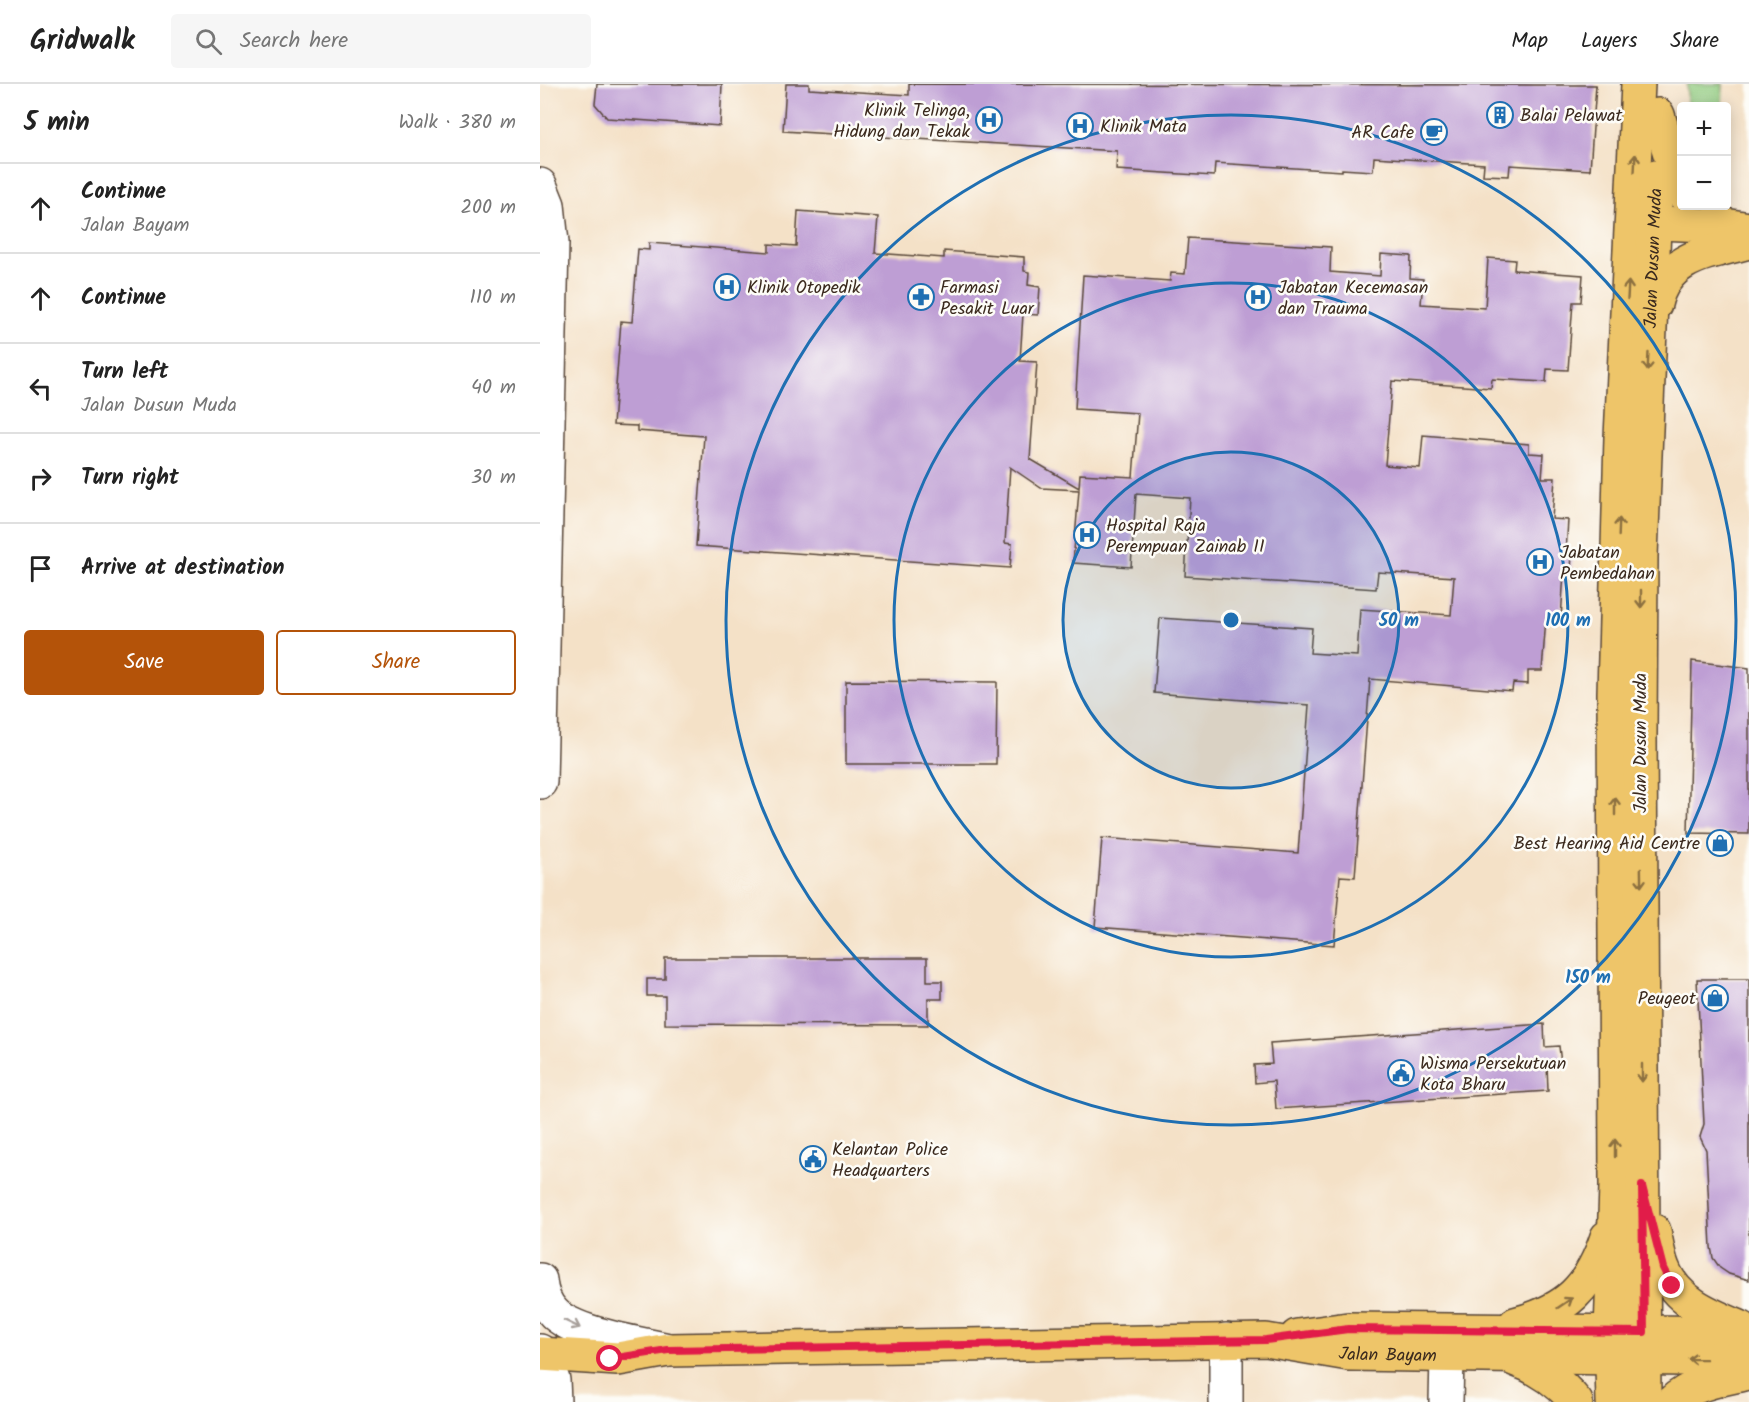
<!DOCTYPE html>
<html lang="en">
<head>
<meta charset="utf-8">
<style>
	:root { --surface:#fff; --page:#f6f6f6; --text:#222; --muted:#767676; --line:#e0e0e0; --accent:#b45309 }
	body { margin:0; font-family:Kalam,sans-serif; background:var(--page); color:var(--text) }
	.controls { position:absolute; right:18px; top:18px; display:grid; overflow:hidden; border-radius:6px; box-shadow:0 3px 15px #0003 }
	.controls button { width:54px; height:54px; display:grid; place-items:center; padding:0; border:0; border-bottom:2px solid var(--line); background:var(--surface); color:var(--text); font:30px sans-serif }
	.stop { position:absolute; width:18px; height:18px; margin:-14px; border:4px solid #e11d48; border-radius:50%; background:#fff }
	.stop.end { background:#e11d48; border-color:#fff; box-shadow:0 2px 6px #0008 }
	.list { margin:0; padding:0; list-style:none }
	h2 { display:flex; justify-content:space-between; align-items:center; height:78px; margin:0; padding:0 24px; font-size:26px }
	h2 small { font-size:20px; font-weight:400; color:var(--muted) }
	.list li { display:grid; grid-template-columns:39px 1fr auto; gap:18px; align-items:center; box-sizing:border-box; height:90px; padding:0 24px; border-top:2px solid var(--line) }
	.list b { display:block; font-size:22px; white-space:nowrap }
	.list p { margin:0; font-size:20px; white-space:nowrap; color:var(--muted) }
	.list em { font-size:20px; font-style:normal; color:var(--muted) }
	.actions { display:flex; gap:12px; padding:18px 24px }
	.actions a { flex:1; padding:14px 0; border:2px solid var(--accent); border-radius:6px; text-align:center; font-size:21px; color:var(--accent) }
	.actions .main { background:var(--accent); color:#fff }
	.icon { flex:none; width:33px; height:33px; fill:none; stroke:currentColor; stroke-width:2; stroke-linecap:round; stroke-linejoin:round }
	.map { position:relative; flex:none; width:1209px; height:1318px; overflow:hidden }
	header { display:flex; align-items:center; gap:36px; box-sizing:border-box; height:84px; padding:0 30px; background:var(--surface); border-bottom:2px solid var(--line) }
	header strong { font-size:28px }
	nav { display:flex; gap:33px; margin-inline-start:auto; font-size:21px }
	.search { width:420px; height:54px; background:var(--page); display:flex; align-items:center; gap:15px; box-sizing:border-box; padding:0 21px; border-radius:6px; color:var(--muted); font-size:22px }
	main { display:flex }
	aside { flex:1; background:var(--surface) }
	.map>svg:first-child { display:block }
	.green { fill:#90cb7f; stroke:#667a4e; stroke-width:1.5 }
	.building { fill:#be9ed4 }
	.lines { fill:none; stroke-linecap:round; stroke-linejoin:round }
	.minor-casing { stroke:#574537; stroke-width:36 }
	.major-casing { stroke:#574537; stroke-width:36 }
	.minor { stroke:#fff; stroke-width:33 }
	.major { stroke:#eec569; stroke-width:33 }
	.oneway { stroke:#8c7040 }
	.oneway2 { stroke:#a79f9a }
	.route { stroke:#e11d48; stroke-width:8 }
	.ring { fill:none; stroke:#1f6fb2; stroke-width:3 }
	.labels { text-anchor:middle; stroke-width:5; stroke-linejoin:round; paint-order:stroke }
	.poi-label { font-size:18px; fill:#3b2a1e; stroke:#fdfcf7; text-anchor:start }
	.street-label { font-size:18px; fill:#3b2a1e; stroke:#fdfcf7 }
	.centre { fill:#1f6fb2; stroke:#fdfcf7; stroke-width:3 }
	.ring-label { font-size:18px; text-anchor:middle; font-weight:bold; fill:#1f6fb2; stroke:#fdfcf7; stroke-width:5; stroke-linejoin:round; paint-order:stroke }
</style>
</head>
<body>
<header>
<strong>Gridwalk</strong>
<div class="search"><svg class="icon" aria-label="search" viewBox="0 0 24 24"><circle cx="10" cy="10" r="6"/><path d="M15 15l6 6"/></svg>Search here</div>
<nav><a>Map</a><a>Layers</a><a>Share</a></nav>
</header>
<main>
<aside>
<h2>5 min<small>Walk · 380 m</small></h2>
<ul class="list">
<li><svg class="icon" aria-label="ahead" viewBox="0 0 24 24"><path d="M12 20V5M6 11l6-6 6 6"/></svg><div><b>Continue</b><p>Jalan Bayam</p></div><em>200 m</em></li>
<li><svg class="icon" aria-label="ahead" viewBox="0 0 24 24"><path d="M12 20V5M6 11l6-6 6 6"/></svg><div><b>Continue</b></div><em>110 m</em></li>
<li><svg class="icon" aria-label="left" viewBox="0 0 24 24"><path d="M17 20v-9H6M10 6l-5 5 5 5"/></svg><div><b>Turn left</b><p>Jalan Dusun Muda</p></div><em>40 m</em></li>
<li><svg class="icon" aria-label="right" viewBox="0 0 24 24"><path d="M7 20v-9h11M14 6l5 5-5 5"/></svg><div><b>Turn right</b></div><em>30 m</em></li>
<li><svg class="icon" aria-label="arrive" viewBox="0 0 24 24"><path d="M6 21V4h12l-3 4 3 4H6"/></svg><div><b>Arrive at destination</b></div></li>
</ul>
<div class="actions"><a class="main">Save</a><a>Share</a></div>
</aside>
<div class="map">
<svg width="1209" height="1318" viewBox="0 0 1209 1318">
	<rect width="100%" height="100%" fill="#fdfcf7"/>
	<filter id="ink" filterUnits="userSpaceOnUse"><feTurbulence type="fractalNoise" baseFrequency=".0167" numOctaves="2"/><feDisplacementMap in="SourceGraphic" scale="12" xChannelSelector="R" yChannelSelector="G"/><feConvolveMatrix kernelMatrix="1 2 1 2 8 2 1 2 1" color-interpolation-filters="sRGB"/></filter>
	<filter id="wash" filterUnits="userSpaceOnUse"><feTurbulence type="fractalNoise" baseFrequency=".008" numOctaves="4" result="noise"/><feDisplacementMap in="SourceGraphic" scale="24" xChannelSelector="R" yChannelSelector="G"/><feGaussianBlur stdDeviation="1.35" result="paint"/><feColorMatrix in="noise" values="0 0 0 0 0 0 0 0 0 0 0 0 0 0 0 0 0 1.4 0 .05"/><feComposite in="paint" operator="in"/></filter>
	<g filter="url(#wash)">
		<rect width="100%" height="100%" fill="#f4e1c7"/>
		<!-- green -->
		<polygon class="green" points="1147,0 1183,0 1182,22 1147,22"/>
		<g id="blocks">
			<!-- building -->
			<g class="building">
				<polygon points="57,0 182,0 180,42 67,34 55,20"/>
				<polygon points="246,0 269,0 269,5 369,11 369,0 1056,1 1050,86 970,81 969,92 943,91 944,80 834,73 833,87 802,85 802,87 675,79 674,92 576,86 577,67 243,47"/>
				<polygon points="258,127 338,133 335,169 404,174 404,167 484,173 484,187 489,188 488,201 500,203 498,231 483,230 480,277 497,278 490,375 539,404 540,390 593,393 598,329 535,325 543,191 630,197 631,189 645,190 648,154 791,163 790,188 840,192 841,170 871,172 870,194 883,195 881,220 945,224 948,174 975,176 974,186 1043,191 1041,218 1033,218 1028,286 1007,285 1006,298 952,295 951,304 852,297 845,381 880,384 883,351 989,360 989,369 1004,370 1002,394 1015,394 1012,435 1028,436 1026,468 1032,468 1031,488 1024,488 1021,535 1006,534 1002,587 988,587 988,600 973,599 972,607 830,595 815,793 800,792 794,861 555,843 562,754 758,769 769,621 614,609 620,534 772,544 770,569 817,572 820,525 911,531 914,493 838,488 836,505 645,492 650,414 596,410 591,483 533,479 539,406 501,404 470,383 465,459 472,460 470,484 156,462 164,352 97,347 97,342 73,341 81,237 92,238 98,165 109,166 109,159 229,168 229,160 256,162"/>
				<polygon points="1152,577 1209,584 1209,750 1148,749"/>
				<polygon points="306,597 457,598 456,680 306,680"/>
				<polygon points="125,874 387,874 387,897 402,897 402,915 388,915 388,941 125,940 125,912 107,912 107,895 125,895"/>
				<polygon points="1157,895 1209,895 1209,1196 1189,1190 1180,1184 1173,1174 1171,1163 1166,1066 1160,1053 1164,1040"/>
				<polygon points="1004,940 1005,963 1019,962 1021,980 1007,981 1008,1007 736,1025 734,997 715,999 714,981 732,980 730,959"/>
			</g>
		</g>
	</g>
	<g filter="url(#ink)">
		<use href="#blocks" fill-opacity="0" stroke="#574537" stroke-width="1.5"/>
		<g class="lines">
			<defs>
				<g id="minor">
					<polyline points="0,101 8,121 12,159 0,698"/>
					<path d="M 0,1196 C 1,1208 5,1220 14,1229 C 34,1250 99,1259 128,1266"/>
					<polyline points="0,1267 13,1296 14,1318"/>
					<polyline points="686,1318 686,1256"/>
					<polyline points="906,1318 907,1272"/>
				</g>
				<g id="major">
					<polyline points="1118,31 1142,109"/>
					<polyline points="1094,138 1191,142 1209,145"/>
					<path d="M 1115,220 C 1126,172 1168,169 1209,158"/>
					<path d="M 1114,1147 C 1117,1159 1118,1172 1123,1184 C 1136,1218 1171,1231 1202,1244"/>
					<path d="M 975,1240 C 1027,1226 1050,1204 1067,1153"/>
					<polyline points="757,1252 808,1245 1209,1249"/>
					<path id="s1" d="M 0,1270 L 78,1275 L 128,1266 L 726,1256 L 809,1270 L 1209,1276"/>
					<path d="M 974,1275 C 999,1284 1019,1297 1036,1318"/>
					<polyline points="1073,1318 1071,1248 1076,1102 1074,609 1081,353 1098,0"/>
					<path id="s2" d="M 1104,1318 L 1100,652 L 1101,472 L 1116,93"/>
					<path d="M 1132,1318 C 1151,1299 1184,1295 1209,1289"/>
				</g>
			</defs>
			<!-- minor casing -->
			<use href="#minor" class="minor-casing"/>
			<!-- major casing -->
			<use href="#major" class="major-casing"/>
			<!-- minor -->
			<use href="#minor" class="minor"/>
			<!-- major -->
			<use href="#major" class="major"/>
		</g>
		<!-- one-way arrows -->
		<defs><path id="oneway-shaft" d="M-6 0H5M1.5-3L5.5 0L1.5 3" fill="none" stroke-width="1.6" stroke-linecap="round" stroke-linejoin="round" transform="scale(1.5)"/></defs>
		<g class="oneway">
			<use href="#oneway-shaft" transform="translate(1095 79) rotate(-87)"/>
			<use href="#oneway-shaft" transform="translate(1088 206) rotate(-87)"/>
			<use href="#oneway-shaft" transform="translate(1108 278) rotate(93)"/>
			<use href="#oneway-shaft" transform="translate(1079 443) rotate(-88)"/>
			<use href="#oneway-shaft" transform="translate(1101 515) rotate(90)"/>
			<use href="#oneway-shaft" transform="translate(1075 722) rotate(-90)"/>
			<use href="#oneway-shaft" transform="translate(1101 794) rotate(89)"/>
			<use href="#oneway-shaft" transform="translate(1102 989) rotate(90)"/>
			<use href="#oneway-shaft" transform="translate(1075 1064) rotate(-90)"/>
			<use href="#oneway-shaft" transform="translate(1025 1219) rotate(-34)"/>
			<use href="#oneway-shaft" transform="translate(1157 1275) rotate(-179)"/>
		</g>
		<use class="oneway2" href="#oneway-shaft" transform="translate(32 1240) rotate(26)"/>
	</g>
	<g class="lines" filter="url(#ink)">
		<!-- route -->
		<polyline class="route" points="70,1275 128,1266 726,1256 808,1245 1104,1248 1102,1102 1123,1184 1132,1202"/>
	</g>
	<!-- distance rings -->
	<circle cx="691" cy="536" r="168" fill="#1f6fb2" fill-opacity=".12"/>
	<g class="ring">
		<circle cx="691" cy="536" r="168"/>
		<circle cx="691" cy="536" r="337"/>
		<circle cx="691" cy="536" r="505"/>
	</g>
	<!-- icons -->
	<defs>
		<symbol id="building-ring" viewBox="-11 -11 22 22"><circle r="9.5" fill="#fdfcf7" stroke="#1f6fb2" stroke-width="1.5"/><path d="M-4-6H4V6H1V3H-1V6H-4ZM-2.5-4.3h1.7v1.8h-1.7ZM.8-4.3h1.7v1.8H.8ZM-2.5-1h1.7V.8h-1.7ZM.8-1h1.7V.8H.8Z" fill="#1f6fb2"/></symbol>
		<symbol id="hospital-ring" viewBox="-11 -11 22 22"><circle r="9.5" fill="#fdfcf7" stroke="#1f6fb2" stroke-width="1.5"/><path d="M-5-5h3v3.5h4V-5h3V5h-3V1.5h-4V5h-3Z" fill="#1f6fb2"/></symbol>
		<symbol id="cafe-ring" viewBox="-11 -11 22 22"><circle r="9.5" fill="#fdfcf7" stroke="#1f6fb2" stroke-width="1.5"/><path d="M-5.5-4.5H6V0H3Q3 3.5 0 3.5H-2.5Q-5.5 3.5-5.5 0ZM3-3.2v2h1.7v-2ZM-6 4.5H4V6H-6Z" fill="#1f6fb2"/></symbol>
		<symbol id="pharmacy-ring" viewBox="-11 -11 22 22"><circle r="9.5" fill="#fdfcf7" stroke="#1f6fb2" stroke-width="1.5"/><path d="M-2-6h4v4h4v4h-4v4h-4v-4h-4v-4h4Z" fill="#1f6fb2"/></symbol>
		<symbol id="shop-ring" viewBox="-11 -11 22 22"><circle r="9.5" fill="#fdfcf7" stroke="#1f6fb2" stroke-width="1.5"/><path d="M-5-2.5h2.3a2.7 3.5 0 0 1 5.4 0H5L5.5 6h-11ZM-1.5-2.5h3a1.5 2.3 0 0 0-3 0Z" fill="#1f6fb2"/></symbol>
		<symbol id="civic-ring" viewBox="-11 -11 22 22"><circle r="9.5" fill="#fdfcf7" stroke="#1f6fb2" stroke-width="1.5"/><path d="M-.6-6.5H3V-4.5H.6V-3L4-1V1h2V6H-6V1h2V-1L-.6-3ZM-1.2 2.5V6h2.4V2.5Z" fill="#1f6fb2"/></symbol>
	</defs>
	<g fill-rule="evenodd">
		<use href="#building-ring" x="945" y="16" width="30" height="30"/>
		<use href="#hospital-ring" x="434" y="21" width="30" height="30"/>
		<use href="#hospital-ring" x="525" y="27" width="30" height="30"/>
		<use href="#cafe-ring" x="879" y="33" width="30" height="30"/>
		<use href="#hospital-ring" x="172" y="188" width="30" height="30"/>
		<use href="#pharmacy-ring" x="366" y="198" width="30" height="30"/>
		<use href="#hospital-ring" x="703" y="198" width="30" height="30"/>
		<use href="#hospital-ring" x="532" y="436" width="30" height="30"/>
		<use href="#hospital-ring" x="985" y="463" width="30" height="30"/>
		<use href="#shop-ring" x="1165" y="744" width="30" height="30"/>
		<use href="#shop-ring" x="1160" y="899" width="30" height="30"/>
		<use href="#civic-ring" x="846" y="974" width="30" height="30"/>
		<use href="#civic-ring" x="258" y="1060" width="30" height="30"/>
	</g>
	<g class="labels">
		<!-- poi labels -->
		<g class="poi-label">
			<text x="430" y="32" text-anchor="end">Klinik Telinga,<tspan x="430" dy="21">Hidung dan Tekak</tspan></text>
			<text x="980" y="37">Balai Pelawat</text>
			<text x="560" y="48">Klinik Mata</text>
			<text x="874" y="54" text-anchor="end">AR Cafe</text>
			<text x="207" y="209">Klinik Otopedik</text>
			<text x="400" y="209">Farmasi<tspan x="400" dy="21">Pesakit Luar</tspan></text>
			<text x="738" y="209">Jabatan Kecemasan<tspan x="738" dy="21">dan Trauma</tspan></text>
			<text x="566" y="447">Hospital Raja<tspan x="566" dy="21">Perempuan Zainab II</tspan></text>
			<text x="1020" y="474">Jabatan<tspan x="1020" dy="21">Pembedahan</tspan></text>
			<text x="1160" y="765" text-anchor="end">Best Hearing Aid Centre</text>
			<text x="1156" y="920" text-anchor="end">Peugeot</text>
			<text x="880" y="985">Wisma Persekutuan<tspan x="880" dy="21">Kota Bharu</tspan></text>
			<text x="292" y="1071">Kelantan Police<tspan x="292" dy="21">Headquarters</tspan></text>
		</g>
		<!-- street labels -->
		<g class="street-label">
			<text dy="6" stroke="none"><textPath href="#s2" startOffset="1144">Jalan Dusun Muda</textPath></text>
			<text transform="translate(1100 659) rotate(-90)" y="6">Jalan Dusun Muda</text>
			<text dy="6" stroke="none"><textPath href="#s1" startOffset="850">Jalan Bayam</textPath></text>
		</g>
	</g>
	<circle cx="691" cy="536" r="9" class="centre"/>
	<g class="ring-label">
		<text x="859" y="542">50 m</text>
		<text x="1028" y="542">100 m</text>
		<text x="1048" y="899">150 m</text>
	</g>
</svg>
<div class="controls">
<button>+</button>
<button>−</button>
</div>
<div class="stop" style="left:70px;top:1275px"></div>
<div class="stop end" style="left:1132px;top:1202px"></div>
</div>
</main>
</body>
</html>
